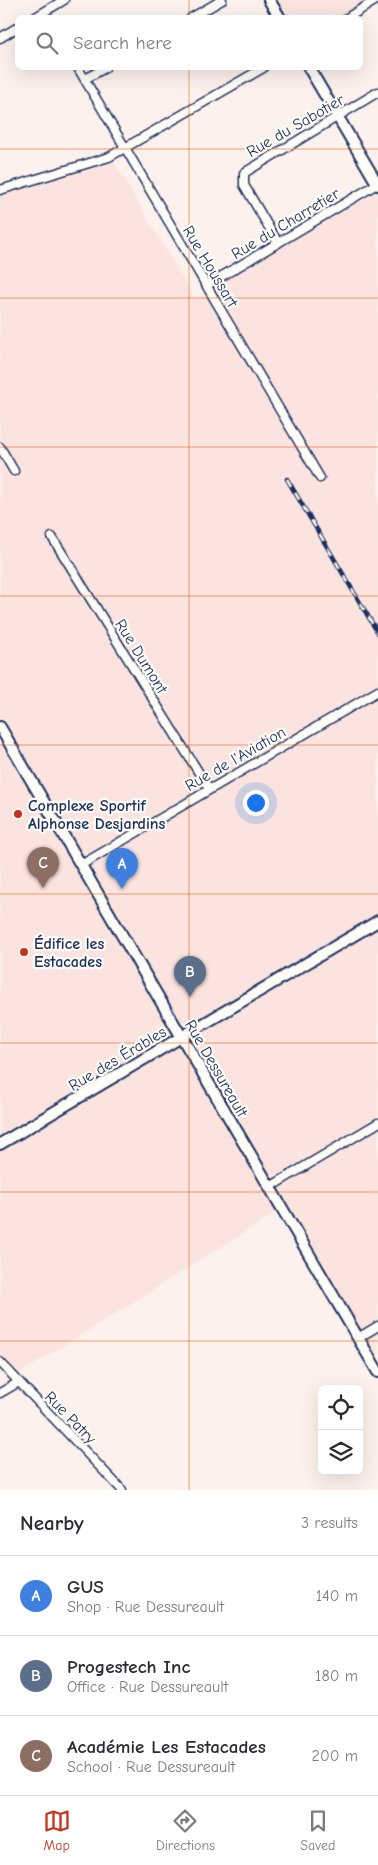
<!DOCTYPE html>
<html lang="en">
<head>
<meta charset="utf-8">
<style>
	:root { --surface:#fff; --page:#f7f7f7; --text:#2b2b33; --muted:#7c7c81; --line:#e1e1e2; --accent:#c8321e }
	body { margin:0; font-family:"Comic Neue",sans-serif; background:var(--page); color:var(--text) }
	.controls { position:absolute; right:15px; bottom:15px; display:grid; overflow:hidden; border-radius:8px; box-shadow:0 5px 20px #0002 }
	.controls button { width:45px; height:45px; display:grid; place-items:center; padding:0; border:0; border-bottom:1px solid var(--line); background:var(--surface); color:var(--text); font:25px sans-serif }
	.you { position:absolute; left:255px; top:802px; width:18px; height:18px; margin:-12px; border:4px solid #fff; border-radius:50%; background:#1a73e8; box-shadow:0 0 0 8px #1a73e833 }
	.badge { display:grid; place-items:center; width:32px; height:32px; border-radius:50%; background:var(--accent); color:#fff; font-size:16px; font-weight:700 }
	.pin { position:absolute; translate:-50% -41px; filter:drop-shadow(0 1px 2px #0008) }
	.pin::after { content:''; position:absolute; top:26px; width:18px; height:15px; background:inherit; clip-path:polygon(0 0,100% 0,50% 100%) }
	.list { margin:0; padding:0; list-style:none }
	h2 { display:flex; justify-content:space-between; align-items:center; height:65px; margin:0; padding:0 20px; font-size:21px }
	h2 small { font-size:16px; font-weight:400; color:var(--muted) }
	.list li { display:grid; grid-template-columns:32px 1fr auto; gap:15px; align-items:center; box-sizing:border-box; height:80px; padding:0 20px; border-top:1px solid var(--line) }
	.list b { display:block; font-size:19px; white-space:nowrap }
	.list p { margin:0; font-size:16px; white-space:nowrap; color:var(--muted) }
	.list em { font-size:16px; font-style:normal; color:var(--muted) }
	.icon { flex:none; width:28px; height:28px; fill:none; stroke:currentColor; stroke-width:2; stroke-linecap:round; stroke-linejoin:round }
	.map { position:relative; flex:none; width:378px; height:1490px; overflow:hidden }
	.search { position:absolute; background:var(--surface); box-shadow:0 5px 20px #0002; left:15px; right:15px; top:15px; height:55px; display:flex; align-items:center; gap:12px; box-sizing:border-box; padding:0 18px; border-radius:8px; color:var(--muted); font-size:19px }
	.sheet { height:305px; background:var(--surface) }
	nav { display:flex; justify-content:space-around; align-items:center; box-sizing:border-box; height:70px; border-top:1px solid var(--line); background:var(--surface); font-size:14px; color:var(--muted) }
	nav a { display:grid; justify-items:center; gap:2px }
	nav .on { color:var(--accent) }
	.map>svg:first-child { display:block }
	.built { fill:#fbe4df }
	.lines { fill:none; stroke-linecap:round; stroke-linejoin:round }
	.minor-casing { stroke:#1b2f5e; stroke-width:11 }
	.tertiary-casing { stroke:#1b2f5e; stroke-width:14 }
	.minor { stroke:#fdfcf7; stroke-width:8 }
	.tertiary { stroke:#fdfcf7; stroke-width:10 }
	.rail-casing { stroke:#1b2f5e; stroke-width:4.5 }
	.rail { stroke:#fdfcf7; stroke-width:2.5; stroke-dasharray:8; stroke-linecap:butt }
	.grid { fill:none; stroke:#e8590c; stroke-width:1; stroke-opacity:0.55 }
	.poi-dot { fill:#c8321e; stroke:#fdfcf7; stroke-width:2 }
	.labels { text-anchor:middle; stroke-width:4.5; stroke-linejoin:round; paint-order:stroke }
	.street-label { font-size:16px; fill:#1b2f5e; stroke:#fdfcf7 }
	.poi-label { font-size:16px; font-weight:bold; fill:#1b2f5e; stroke:#fdfcf7; text-anchor:start }
</style>
</head>
<body>
<div class="map">
<svg width="378" height="1490" viewBox="0 0 378 1490">
	<rect width="100%" height="100%" fill="#fcf1ec"/>
	<filter id="ink" filterUnits="userSpaceOnUse"><feTurbulence type="fractalNoise" baseFrequency=".02" numOctaves="2"/><feDisplacementMap in="SourceGraphic" scale="10" xChannelSelector="R" yChannelSelector="G"/><feConvolveMatrix kernelMatrix="1 2 1 2 8 2 1 2 1" color-interpolation-filters="sRGB"/></filter>
	<g filter="url(#ink)">
		<!-- built -->
		<g class="built">
			<polygon points="267,0 374,0 345,18 278,17"/>
			<polygon points="114,162 195,299 211,288 378,191 378,1374 0,733 0,195"/>
			<polygon points="0,741 172,1035 0,1138"/>
			<polygon points="174,1039 277,1212 19,1374 0,1357 0,1143"/>
		</g>
		<g class="lines">
			<defs>
				<g id="minor">
					<polyline points="34,18 64,0"/>
					<polyline points="191,18 222,0"/>
					<polyline points="347,18 376,0"/>
					<polyline points="0,38 18,27"/>
					<polyline points="78,68 320,478"/>
					<polyline points="85,79 105,68"/>
					<polyline points="0,190 109,157 263,68"/>
					<polyline points="278,243 244,185 244,173 378,92"/>
					<polyline points="207,285 377,184"/>
					<polyline points="0,447 14,471"/>
					<polyline points="52,537 209,789"/>
					<polyline points="81,865 378,691"/>
					<polyline points="270,1187 378,1123"/>
					<polyline points="358,1338 378,1326"/>
					<polyline points="0,1362 122,1490"/>
					<polyline points="0,1393 19,1382"/>
				</g>
				<g id="tertiary">
					<polyline points="269,0 280,18"/>
					<polyline points="309,68 378,185"/>
					<polyline points="0,727 378,1372"/>
					<polyline points="0,1144 378,921"/>
				</g>
			</defs>
			<!-- minor casing -->
			<use href="#minor" class="minor-casing"/>
			<!-- tertiary casing -->
			<use href="#tertiary" class="tertiary-casing"/>
			<!-- minor -->
			<use href="#minor" class="minor"/>
			<!-- tertiary -->
			<use href="#tertiary" class="tertiary"/>
			<defs>
				<polyline id="rail" points="287,479 378,633"/>
			</defs>
			<!-- rail casing -->
			<use href="#rail" class="rail-casing"/>
			<!-- rail -->
			<use href="#rail" class="rail"/>
		</g>
	</g>
	<!-- grid -->
	<path class="grid" d="M 189,0 L 189,18M 189,68 L 189,1490M 0,149 L 378,149M 0,298 L 378,298M 0,447 L 378,447M 0,596 L 378,596M 0,745 L 378,745M 0,894 L 378,894M 0,1043 L 378,1043M 0,1192 L 378,1192M 0,1341 L 378,1341"/>
	<!-- markers -->
	<g class="poi-dot">
		<circle cx="18" cy="814" r="5"/>
		<circle cx="24" cy="952" r="5"/>
	</g>
	<g class="labels">
		<!-- street labels -->
		<g class="street-label">
			<text transform="translate(295 125) rotate(-30)" y="6">Rue du Sabotier</text>
			<text transform="translate(285 223) rotate(-31)" y="6">Rue du Charretier</text>
			<text transform="translate(211 266) rotate(59)" y="6">Rue Houssart</text>
			<text transform="translate(142 656) rotate(58)" y="6">Rue Dumont</text>
			<text transform="translate(235 758) rotate(-30)" y="6">Rue de l'Aviation</text>
			<text transform="translate(117 1058) rotate(-31)" y="6">Rue des Érables</text>
			<text transform="translate(217 1068) rotate(60)" y="6">Rue Dessureault</text>
			<text transform="translate(71 1417) rotate(46)" y="6">Rue Patry</text>
		</g>
		<!-- poi labels -->
		<g class="poi-label">
			<text x="28" y="811">Complexe Sportif<tspan x="28" dy="18">Alphonse Desjardins</tspan></text>
			<text x="34" y="949">Édifice les<tspan x="34" dy="18">Estacades</tspan></text>
		</g>
	</g>
</svg>
<div class="controls">
<button><svg class="icon" aria-label="locate" viewBox="0 0 24 24"><circle cx="12" cy="12" r="6"/><path d="M12 2v4M12 18v4M2 12h4M18 12h4"/></svg></button>
<button><svg class="icon" aria-label="layers" viewBox="0 0 24 24"><path d="M12 4l9 5-9 5-9-5zM3 14l9 5 9-5"/></svg></button>
</div>
<div class="you"></div>
<div class="pin badge" style="left:122px;top:889px;background:#3f7fe0">A</div>
<div class="pin badge" style="left:190px;top:997px;background:#5c6f8a">B</div>
<div class="pin badge" style="left:43px;top:888px;background:#8d6e63">C</div>
<div class="search"><svg class="icon" aria-label="search" viewBox="0 0 24 24"><circle cx="10" cy="10" r="6"/><path d="M15 15l6 6"/></svg>Search here</div>
</div>
<section class="sheet">
<h2>Nearby<small>3 results</small></h2>
<ul class="list">
<li><span class="badge" style="background:#3f7fe0">A</span><div><b>GUS</b><p>Shop · Rue Dessureault</p></div><em>140 m</em></li>
<li><span class="badge" style="background:#5c6f8a">B</span><div><b>Progestech Inc</b><p>Office · Rue Dessureault</p></div><em>180 m</em></li>
<li><span class="badge" style="background:#8d6e63">C</span><div><b>Académie Les Estacades</b><p>School · Rue Dessureault</p></div><em>200 m</em></li>
</ul>
</section>
<nav>
<a class="on"><svg class="icon" aria-label="map" viewBox="0 0 24 24"><path d="M3 6l6-2 6 2 6-2v14l-6 2-6-2-6 2zM9 4v14M15 6v14"/></svg>Map</a>
<a><svg class="icon" aria-label="directions" viewBox="0 0 24 24"><path d="M12 3l9 9-9 9-9-9zM9 14v-3h6M13 9l2 2-2 2"/></svg>Directions</a>
<a><svg class="icon" aria-label="saved" viewBox="0 0 24 24"><path d="M7 4h10v16l-5-4-5 4z"/></svg>Saved</a>
</nav>
</body>
</html>
